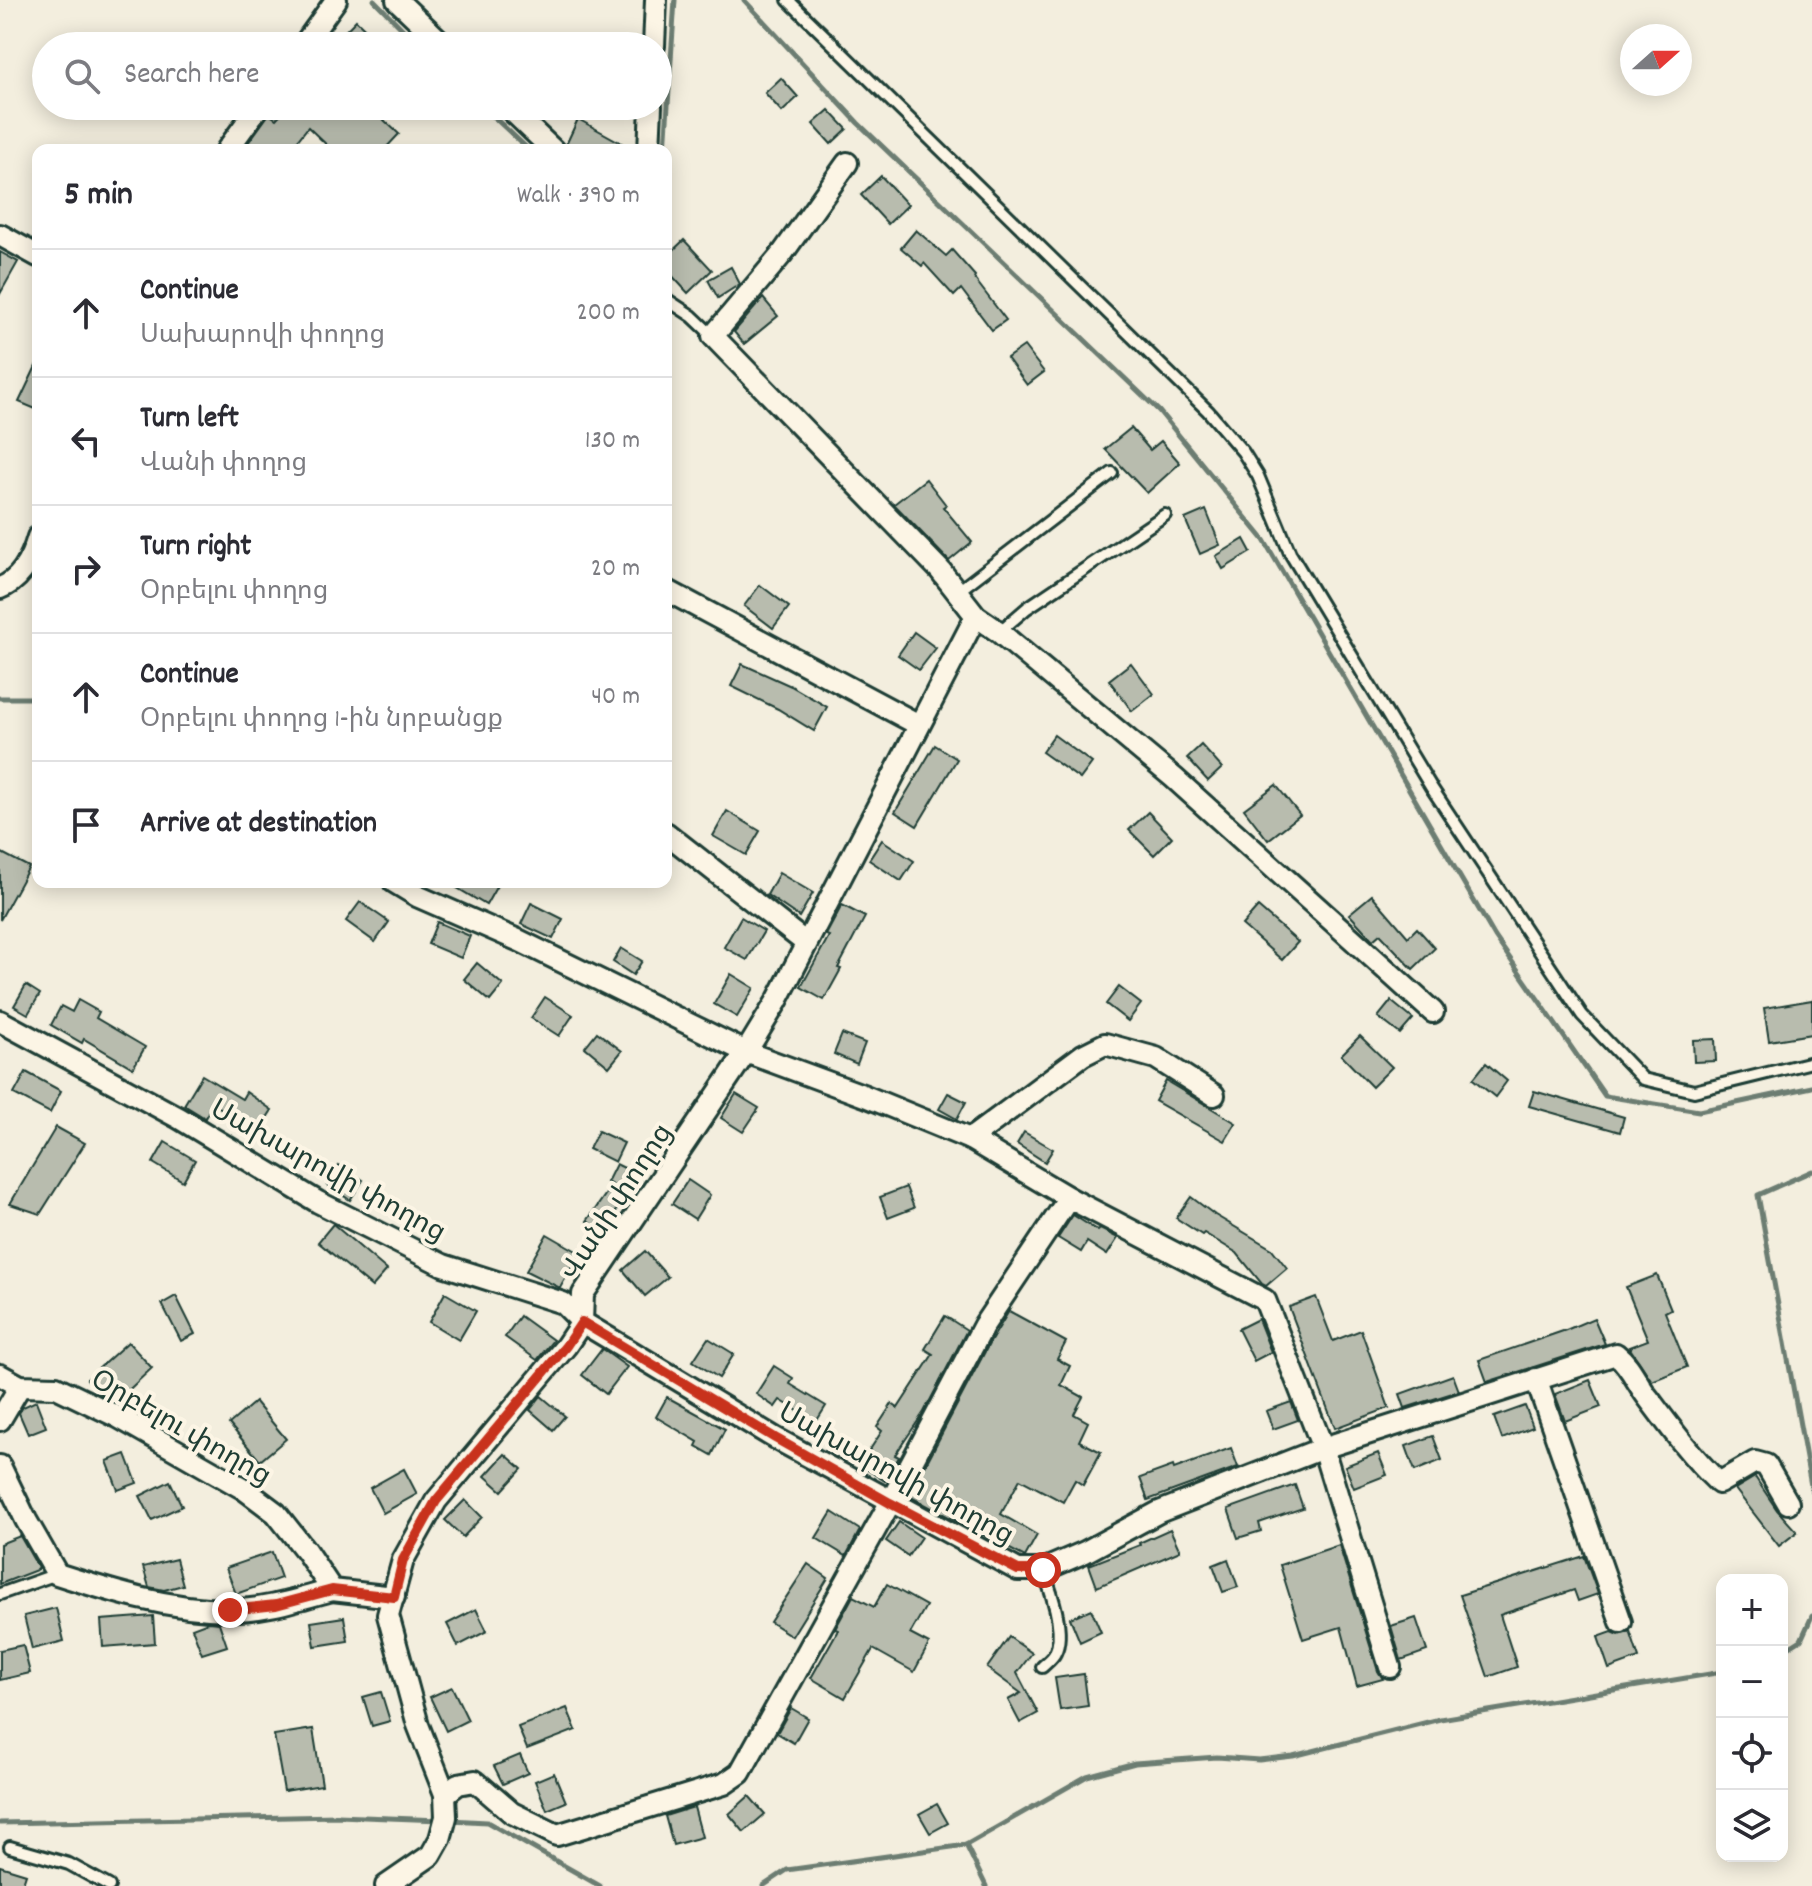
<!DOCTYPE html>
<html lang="en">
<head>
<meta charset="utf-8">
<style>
	:root { --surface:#fff; --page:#f7f7f7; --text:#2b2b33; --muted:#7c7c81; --line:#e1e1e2 }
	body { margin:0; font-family:Dekko,"Noto Sans Armenian",sans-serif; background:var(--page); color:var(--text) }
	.controls { position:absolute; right:24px; bottom:24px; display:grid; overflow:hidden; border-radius:16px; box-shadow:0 4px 20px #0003 }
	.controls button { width:72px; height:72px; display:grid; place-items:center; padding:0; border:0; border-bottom:2px solid var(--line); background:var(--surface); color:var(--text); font:40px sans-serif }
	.compass { position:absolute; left:1620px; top:24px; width:72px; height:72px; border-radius:50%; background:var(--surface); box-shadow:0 4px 20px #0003; rotate:69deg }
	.stop { position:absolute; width:24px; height:24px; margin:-18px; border:6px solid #c8321e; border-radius:50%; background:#fff }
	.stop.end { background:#c8321e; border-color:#fff; box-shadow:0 2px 8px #0008 }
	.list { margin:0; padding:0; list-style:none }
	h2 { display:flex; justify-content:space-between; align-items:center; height:104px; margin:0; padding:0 32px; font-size:34px }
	h2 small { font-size:26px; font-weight:400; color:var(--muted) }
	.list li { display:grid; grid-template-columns:52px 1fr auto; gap:24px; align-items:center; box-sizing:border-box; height:128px; padding:0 32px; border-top:2px solid var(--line) }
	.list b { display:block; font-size:30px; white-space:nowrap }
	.list p { margin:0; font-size:26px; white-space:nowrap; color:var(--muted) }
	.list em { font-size:26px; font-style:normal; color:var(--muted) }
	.icon { flex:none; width:44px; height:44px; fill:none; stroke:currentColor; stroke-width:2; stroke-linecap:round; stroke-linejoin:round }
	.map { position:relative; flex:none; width:1812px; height:1886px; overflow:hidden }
	.search { position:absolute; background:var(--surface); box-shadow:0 4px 20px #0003; left:32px; top:32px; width:640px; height:88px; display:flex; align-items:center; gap:20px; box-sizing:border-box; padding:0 28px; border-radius:44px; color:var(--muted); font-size:30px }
	.panel { position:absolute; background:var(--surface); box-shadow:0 4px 20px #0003; left:32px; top:144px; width:640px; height:744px; border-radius:16px }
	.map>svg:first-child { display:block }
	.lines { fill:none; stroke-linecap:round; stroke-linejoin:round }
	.stream { stroke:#6c7d72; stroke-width:5 }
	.building { fill:#b8bcae; stroke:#1f3d34; stroke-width:2 }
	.lane-casing { stroke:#1f3d34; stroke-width:16 }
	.street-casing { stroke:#1f3d34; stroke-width:26 }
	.lane { stroke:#fcf5e5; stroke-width:10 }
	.street { stroke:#fcf5e5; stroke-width:20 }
	.route { stroke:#c8321e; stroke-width:10 }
	.labels { text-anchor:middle; stroke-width:8; stroke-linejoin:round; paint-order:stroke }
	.street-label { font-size:28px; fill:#1f3d34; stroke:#fcf5e5 }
</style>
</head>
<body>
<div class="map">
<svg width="1812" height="1886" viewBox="0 0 1812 1886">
	<rect width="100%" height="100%" fill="#f3eede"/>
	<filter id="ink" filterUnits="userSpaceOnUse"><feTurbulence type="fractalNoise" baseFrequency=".0125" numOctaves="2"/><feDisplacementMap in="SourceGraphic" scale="16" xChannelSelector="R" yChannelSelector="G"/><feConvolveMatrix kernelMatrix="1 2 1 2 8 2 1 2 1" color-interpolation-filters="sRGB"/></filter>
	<g filter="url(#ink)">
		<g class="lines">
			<!-- stream -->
			<g class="stream">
				<polyline points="374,0 419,46"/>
				<polyline points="744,0 858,123 1159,411 1264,540 1495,937 1605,1096 1699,1111 1812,1087"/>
				<polyline points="482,106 529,150"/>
				<polyline points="665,150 675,0"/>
				<polyline points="0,698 38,698"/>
				<polyline points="1812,1171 1758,1195 1812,1491"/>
				<polyline points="1782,1652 1801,1640 1812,1616"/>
				<polyline points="450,1820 487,1822 600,1886"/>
				<polyline points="0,1823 338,1816 440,1820"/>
				<polyline points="966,1845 986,1886"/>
				<polyline points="763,1886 787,1870 966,1845 1087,1776 1135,1763 1217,1757 1259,1760 1293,1756 1440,1719 1722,1672"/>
			</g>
		</g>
		<!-- building -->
		<g class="building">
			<polygon points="356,20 383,46 331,46"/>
			<polygon points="781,78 798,97 782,112 765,93"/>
			<polygon points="288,106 369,106 399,134 384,150 332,150 308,127 290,150 243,150 269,114 276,119"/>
			<polygon points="829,110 847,129 831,144 813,124"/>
			<polygon points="578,119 634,150 572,150 565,147"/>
			<polygon points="881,176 908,205 888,224 861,195"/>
			<polygon points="916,230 946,256 952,250 975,276 974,278 1006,320 992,330 961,289 954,296 924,263 922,266 901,248"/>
			<polygon points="684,240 712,270 688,293 666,269 666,257"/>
			<polygon points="0,252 18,262 0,294"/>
			<polygon points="731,267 740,284 718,298 708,280"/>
			<polygon points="763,298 778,316 744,344 734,332"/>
			<polygon points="1024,346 1044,372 1027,385 1007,358"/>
			<polygon points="38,362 38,410 19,402"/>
			<polygon points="1131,428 1150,450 1161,441 1180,463 1147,493 1105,449"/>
			<polygon points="926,479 946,505 943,507 972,542 949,561 894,504"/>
			<polygon points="1206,510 1220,545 1200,554 1185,519"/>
			<polygon points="1244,539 1251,552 1223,569 1216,556"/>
			<polygon points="760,585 789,607 773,628 744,606"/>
			<polygon points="914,632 936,648 919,670 898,655"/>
			<polygon points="1131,663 1154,694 1132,711 1109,680"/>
			<polygon points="742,664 791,686 827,707 814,731 778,709 731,686"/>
			<polygon points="1054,735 1092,763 1080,779 1042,752"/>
			<polygon points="935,745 957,759 917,826 895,812"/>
			<polygon points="1201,745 1222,768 1208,781 1187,758"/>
			<polygon points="1276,785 1300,815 1268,840 1244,809"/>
			<polygon points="727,811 760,831 746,855 713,836"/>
			<polygon points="1148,812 1172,837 1154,855 1129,830"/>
			<polygon points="882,840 914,861 901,881 869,860"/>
			<polygon points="0,852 29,867 0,920"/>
			<polygon points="779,873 813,893 799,917 767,895"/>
			<polygon points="447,882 499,882 486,905"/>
			<polygon points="1372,895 1408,937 1417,928 1435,948 1413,969 1380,934 1373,940 1349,914"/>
			<polygon points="360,902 389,922 375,942 346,921"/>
			<polygon points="531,903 563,919 553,939 521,924"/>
			<polygon points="842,905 865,917 838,968 841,969 824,1000 801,987 829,936 826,935"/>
			<polygon points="1258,907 1298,942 1282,960 1242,925"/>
			<polygon points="741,917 764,931 747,960 724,947"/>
			<polygon points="437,922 470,936 461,958 428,944"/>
			<polygon points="621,948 642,961 633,975 613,962"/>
			<polygon points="477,963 503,985 490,1001 464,979"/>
			<polygon points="731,974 754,988 737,1017 714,1004"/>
			<polygon points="26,985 40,994 28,1014 14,1006"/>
			<polygon points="1119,987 1141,1004 1128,1021 1106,1004"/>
			<polygon points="545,997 573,1015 559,1036 531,1018"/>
			<polygon points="78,1000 99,1012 96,1018 145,1047 133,1068 84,1039 82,1043 51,1025 61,1006 72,1012"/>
			<polygon points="1812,1000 1812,1034 1769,1041 1764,1008"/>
			<polygon points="1391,1001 1413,1019 1400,1034 1378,1017"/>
			<polygon points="597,1032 622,1051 609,1067 585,1047"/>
			<polygon points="842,1034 865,1043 857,1064 834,1054"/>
			<polygon points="1360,1036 1392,1067 1372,1087 1341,1055"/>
			<polygon points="1715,1039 1716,1061 1694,1062 1693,1040"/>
			<polygon points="1486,1063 1507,1081 1495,1097 1473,1079"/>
			<polygon points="26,1072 61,1091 50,1113 14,1094"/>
			<polygon points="202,1075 242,1099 246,1092 272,1110 257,1133 213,1103 205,1118 184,1105"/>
			<polygon points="1166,1081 1236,1123 1225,1141 1155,1101"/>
			<polygon points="1534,1091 1624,1117 1620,1132 1529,1106"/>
			<polygon points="948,1093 966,1102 957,1119 939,1109"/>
			<polygon points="736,1094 759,1108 743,1132 721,1118"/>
			<polygon points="56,1127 85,1143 40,1214 10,1204"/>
			<polygon points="598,1131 624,1143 615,1162 589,1149"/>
			<polygon points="1024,1132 1053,1149 1045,1162 1017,1144"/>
			<polygon points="165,1142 195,1160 183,1181 153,1163"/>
			<polygon points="616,1164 641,1176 632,1195 628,1193 603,1232 587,1221 612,1185 607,1182"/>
			<polygon points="339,1165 363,1180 350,1200 327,1185"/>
			<polygon points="688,1180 710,1195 695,1219 672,1204"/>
			<polygon points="906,1187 914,1208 888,1218 880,1197"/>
			<polygon points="1191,1197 1215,1215 1272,1249 1287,1268 1266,1286 1262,1284 1237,1253 1204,1233 1202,1235 1176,1218"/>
			<polygon points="1073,1215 1098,1231 1100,1229 1118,1238 1107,1255 1087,1242 1081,1252 1058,1238"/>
			<polygon points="333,1224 387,1270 372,1287 318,1242"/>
			<polygon points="547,1234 580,1253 560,1288 526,1271"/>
			<polygon points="645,1251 668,1277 645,1296 623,1270"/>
			<polygon points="1657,1275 1671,1309 1665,1312 1687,1367 1652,1381 1629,1347 1648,1340 1626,1287"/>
			<polygon points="445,1293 476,1311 459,1340 429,1322"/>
			<polygon points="176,1296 195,1334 181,1341 162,1304"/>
			<polygon points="1316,1297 1333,1341 1361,1330 1389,1408 1335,1428 1289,1307"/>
			<polygon points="1009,1311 1066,1342 1057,1359 1070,1366 1061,1385 1083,1397 1074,1414 1088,1422 1079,1441 1101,1452 1083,1485 1075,1480 1063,1502 1020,1479 1001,1514 1037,1535 1025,1557 909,1496 989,1344"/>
			<polygon points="520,1316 553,1340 537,1360 505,1337"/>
			<polygon points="945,1316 967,1330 924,1412 895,1455 899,1457 885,1481 860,1465 882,1431 877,1427 892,1404 898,1408 933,1354 925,1349"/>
			<polygon points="1594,1318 1605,1344 1487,1382 1479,1360 1566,1330"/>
			<polygon points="1258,1319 1271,1352 1254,1361 1238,1329"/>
			<polygon points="708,1338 734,1354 719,1378 693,1361"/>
			<polygon points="128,1342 152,1368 116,1402 101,1394 87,1379"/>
			<polygon points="602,1349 627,1367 606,1394 582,1375"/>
			<polygon points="774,1366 793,1378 790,1384 826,1406 816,1422 780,1400 775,1407 756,1394"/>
			<polygon points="1453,1375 1459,1391 1405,1408 1400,1394"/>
			<polygon points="1590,1380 1601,1407 1565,1421 1555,1394"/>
			<polygon points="541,1396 565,1416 553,1430 530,1410"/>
			<polygon points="667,1397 725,1429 712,1455 696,1446 698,1442 656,1417"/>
			<polygon points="36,1401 46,1427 28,1434 19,1413 23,1407"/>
			<polygon points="255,1402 286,1439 260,1461 229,1424"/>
			<polygon points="1291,1402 1298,1420 1273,1429 1266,1411"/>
			<polygon points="1525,1406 1533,1427 1502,1439 1494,1417"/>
			<polygon points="1433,1436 1442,1460 1415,1471 1406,1446"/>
			<polygon points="1231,1448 1238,1467 1148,1500 1140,1478 1173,1466 1174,1469"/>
			<polygon points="1378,1453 1387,1475 1354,1488 1345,1466"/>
			<polygon points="126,1454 137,1483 118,1490 107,1461"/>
			<polygon points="505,1454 522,1469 502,1491 485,1476"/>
			<polygon points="404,1469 417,1494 383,1513 370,1488"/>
			<polygon points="1755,1477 1777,1510 1797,1532 1779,1546 1735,1489"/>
			<polygon points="170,1481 182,1506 152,1520 140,1496"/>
			<polygon points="1295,1485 1303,1508 1259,1523 1261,1531 1238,1538 1228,1509"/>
			<polygon points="465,1500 482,1517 463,1537 445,1520"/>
			<polygon points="832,1512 860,1530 846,1556 816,1538"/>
			<polygon points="899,1522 921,1537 908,1556 886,1541"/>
			<polygon points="1170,1529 1180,1551 1097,1587 1089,1565 1140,1545 1139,1543"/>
			<polygon points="20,1536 39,1569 0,1584 0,1544"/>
			<polygon points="1339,1545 1378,1671 1383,1679 1357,1686 1341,1627 1303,1639 1280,1565"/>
			<polygon points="272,1552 281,1578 236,1594 226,1568"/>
			<polygon points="1584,1556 1598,1594 1578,1601 1574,1590 1500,1615 1517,1667 1488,1677 1460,1595"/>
			<polygon points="176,1559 183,1585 164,1590 149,1587 143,1567"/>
			<polygon points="1228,1559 1238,1587 1223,1592 1213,1565"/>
			<polygon points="808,1564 828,1578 792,1636 770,1622"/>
			<polygon points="887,1584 926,1606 910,1634 929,1644 914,1672 873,1649 845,1698 811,1678 838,1630 835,1629 853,1596 874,1607"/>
			<polygon points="56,1608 64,1641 32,1649 24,1616"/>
			<polygon points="476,1609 487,1631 458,1646 447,1624"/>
			<polygon points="1091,1609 1101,1632 1080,1642 1070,1618"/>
			<polygon points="153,1616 155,1643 103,1647 101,1620"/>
			<polygon points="344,1617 348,1641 315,1646 311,1622"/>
			<polygon points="1416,1618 1427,1651 1401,1660 1391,1626"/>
			<polygon points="208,1622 219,1623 227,1646 202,1654 192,1628"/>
			<polygon points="1630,1631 1639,1658 1609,1669 1598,1637 1612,1632 1619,1635"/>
			<polygon points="1009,1637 1032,1653 1017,1673 1038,1713 1020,1723 1008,1700 1021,1693 987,1668"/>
			<polygon points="23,1645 30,1673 0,1680 0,1650"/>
			<polygon points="1084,1674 1088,1706 1060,1710 1055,1678"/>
			<polygon points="452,1687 468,1720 446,1731 430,1697"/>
			<polygon points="381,1692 390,1721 372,1726 363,1697"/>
			<polygon points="567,1708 576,1730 527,1749 518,1727"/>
			<polygon points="791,1708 808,1718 794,1743 777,1733"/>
			<polygon points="313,1729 322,1785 284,1791 274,1735"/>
			<polygon points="520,1755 528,1773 503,1784 494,1766"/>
			<polygon points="554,1773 566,1802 547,1810 535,1781"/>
			<polygon points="749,1796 765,1814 744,1832 729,1814"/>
			<polygon points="937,1804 948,1823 930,1833 919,1814"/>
			<polygon points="694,1807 702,1837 673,1845 665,1816"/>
			<polygon points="0,1866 26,1874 22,1886 0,1886"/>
		</g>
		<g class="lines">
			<defs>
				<g id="lane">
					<polyline points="788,0 1208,411 1243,452 1258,476 1290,553 1431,787 1582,1015 1643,1079 1694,1091 1812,1062"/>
					<polyline points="666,299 692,316 713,336"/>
					<polyline points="957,592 1112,473"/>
					<polyline points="999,632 1027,608 1165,515"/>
					<polyline points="0,1594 57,1574"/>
					<path d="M 1042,1667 C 1046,1663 1053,1658 1055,1653 C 1066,1632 1051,1591 1043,1570"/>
					<polyline points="10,1847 69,1864 109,1886"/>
				</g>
				<g id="street">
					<polyline points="397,0 445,46"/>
					<polyline points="303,46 336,0"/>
					<polyline points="654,46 656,0"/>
					<polyline points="507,106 553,150"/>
					<polyline points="227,150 259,106"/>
					<polyline points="649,150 651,106"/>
					<polyline points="847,163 782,254 713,336 940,570 976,616 999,632 1174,778 1433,1012"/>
					<polyline points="0,235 38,256"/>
					<path d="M 0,588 C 22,580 32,558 38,537"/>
					<polyline points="666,590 919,725"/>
					<polyline points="666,833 806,943"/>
					<polyline points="394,882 417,896 520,941 746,1052 865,1096 970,1139 1069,1198 1265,1300 1323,1448 1390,1667"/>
					<path d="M 0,1021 L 179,1118 L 318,1202 L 443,1265 L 563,1303 L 582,1322 L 775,1438 L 1018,1570 L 1043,1570 L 1085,1552 L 1159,1512 L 1323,1448 L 1616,1354 C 1630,1365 1636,1381 1646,1395 C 1669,1426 1691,1456 1719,1483 L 1755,1462 L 1766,1465 L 1788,1503"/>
					<polyline points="970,1139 1083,1055 1105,1044 1156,1058 1214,1095"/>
					<polyline points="0,1375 20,1386 56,1387 118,1417 244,1489 276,1513 306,1551 332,1590 394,1597"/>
					<polyline points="1536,1379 1621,1622"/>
					<polyline points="0,1420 20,1386"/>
					<path d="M 0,1466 L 26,1520 L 57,1574 C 113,1592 168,1609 228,1610 C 263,1611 299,1599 332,1590"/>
					<polyline points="445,1794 458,1784 475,1781 512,1813 557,1835 724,1784 740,1773 890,1503 984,1325 1069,1198"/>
					<polyline points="386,1886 431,1855 440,1839 446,1817 445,1794 418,1725 388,1615 403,1560 436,1501 566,1346 582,1322 583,1294 746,1052 777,1001 976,616"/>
				</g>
			</defs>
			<!-- lane casing -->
			<use href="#lane" class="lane-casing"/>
			<!-- street casing -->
			<use href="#street" class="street-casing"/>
			<!-- lane -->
			<use href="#lane" class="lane"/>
			<!-- street -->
			<use href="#street" class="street"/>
		</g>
	</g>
	<g class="lines" filter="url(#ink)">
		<!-- route -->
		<polyline class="route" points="230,1610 276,1605 332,1590 394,1597 403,1560 436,1501 566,1346 582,1322 775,1438 890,1503 1018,1570 1043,1570"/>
	</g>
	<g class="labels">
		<!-- street labels -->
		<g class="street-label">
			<text transform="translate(329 1169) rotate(29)" y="10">Սախարովի փողոց</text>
			<text transform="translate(615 1201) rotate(-57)" y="10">Վանի փողոց</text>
			<text transform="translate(182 1426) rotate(30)" y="10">Օրբելու փողոց</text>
			<text transform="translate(897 1472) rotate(29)" y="10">Սախարովի փողոց</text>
		</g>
	</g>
</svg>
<div class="controls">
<button>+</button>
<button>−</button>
<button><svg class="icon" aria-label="locate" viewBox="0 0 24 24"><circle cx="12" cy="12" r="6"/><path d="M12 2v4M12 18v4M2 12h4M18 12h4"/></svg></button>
<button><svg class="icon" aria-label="layers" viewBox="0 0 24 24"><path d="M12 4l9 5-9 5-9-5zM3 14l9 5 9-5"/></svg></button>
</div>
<svg class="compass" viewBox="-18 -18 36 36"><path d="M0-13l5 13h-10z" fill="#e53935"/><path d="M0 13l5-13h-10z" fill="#7c7c81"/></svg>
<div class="stop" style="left:1043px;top:1570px"></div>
<div class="stop end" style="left:230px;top:1610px"></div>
<div class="search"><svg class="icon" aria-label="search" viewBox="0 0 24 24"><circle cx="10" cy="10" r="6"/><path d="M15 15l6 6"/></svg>Search here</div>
<section class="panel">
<h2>5 min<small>Walk · 390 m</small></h2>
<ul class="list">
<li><svg class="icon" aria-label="ahead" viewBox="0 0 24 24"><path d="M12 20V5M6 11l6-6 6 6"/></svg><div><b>Continue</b><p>Սախարովի փողոց</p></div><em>200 m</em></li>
<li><svg class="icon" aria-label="left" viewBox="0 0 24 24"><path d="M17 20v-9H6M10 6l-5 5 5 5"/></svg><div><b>Turn left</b><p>Վանի փողոց</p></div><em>130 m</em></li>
<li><svg class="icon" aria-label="right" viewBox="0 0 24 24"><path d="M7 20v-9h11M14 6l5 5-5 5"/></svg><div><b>Turn right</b><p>Օրբելու փողոց</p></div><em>20 m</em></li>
<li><svg class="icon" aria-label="ahead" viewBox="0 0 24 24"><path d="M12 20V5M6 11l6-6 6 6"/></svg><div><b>Continue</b><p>Օրբելու փողոց 1-ին նրբանցք</p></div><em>40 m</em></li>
<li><svg class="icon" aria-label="arrive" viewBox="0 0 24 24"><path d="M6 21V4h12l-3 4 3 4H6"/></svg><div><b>Arrive at destination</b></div></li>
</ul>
</section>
</div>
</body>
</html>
